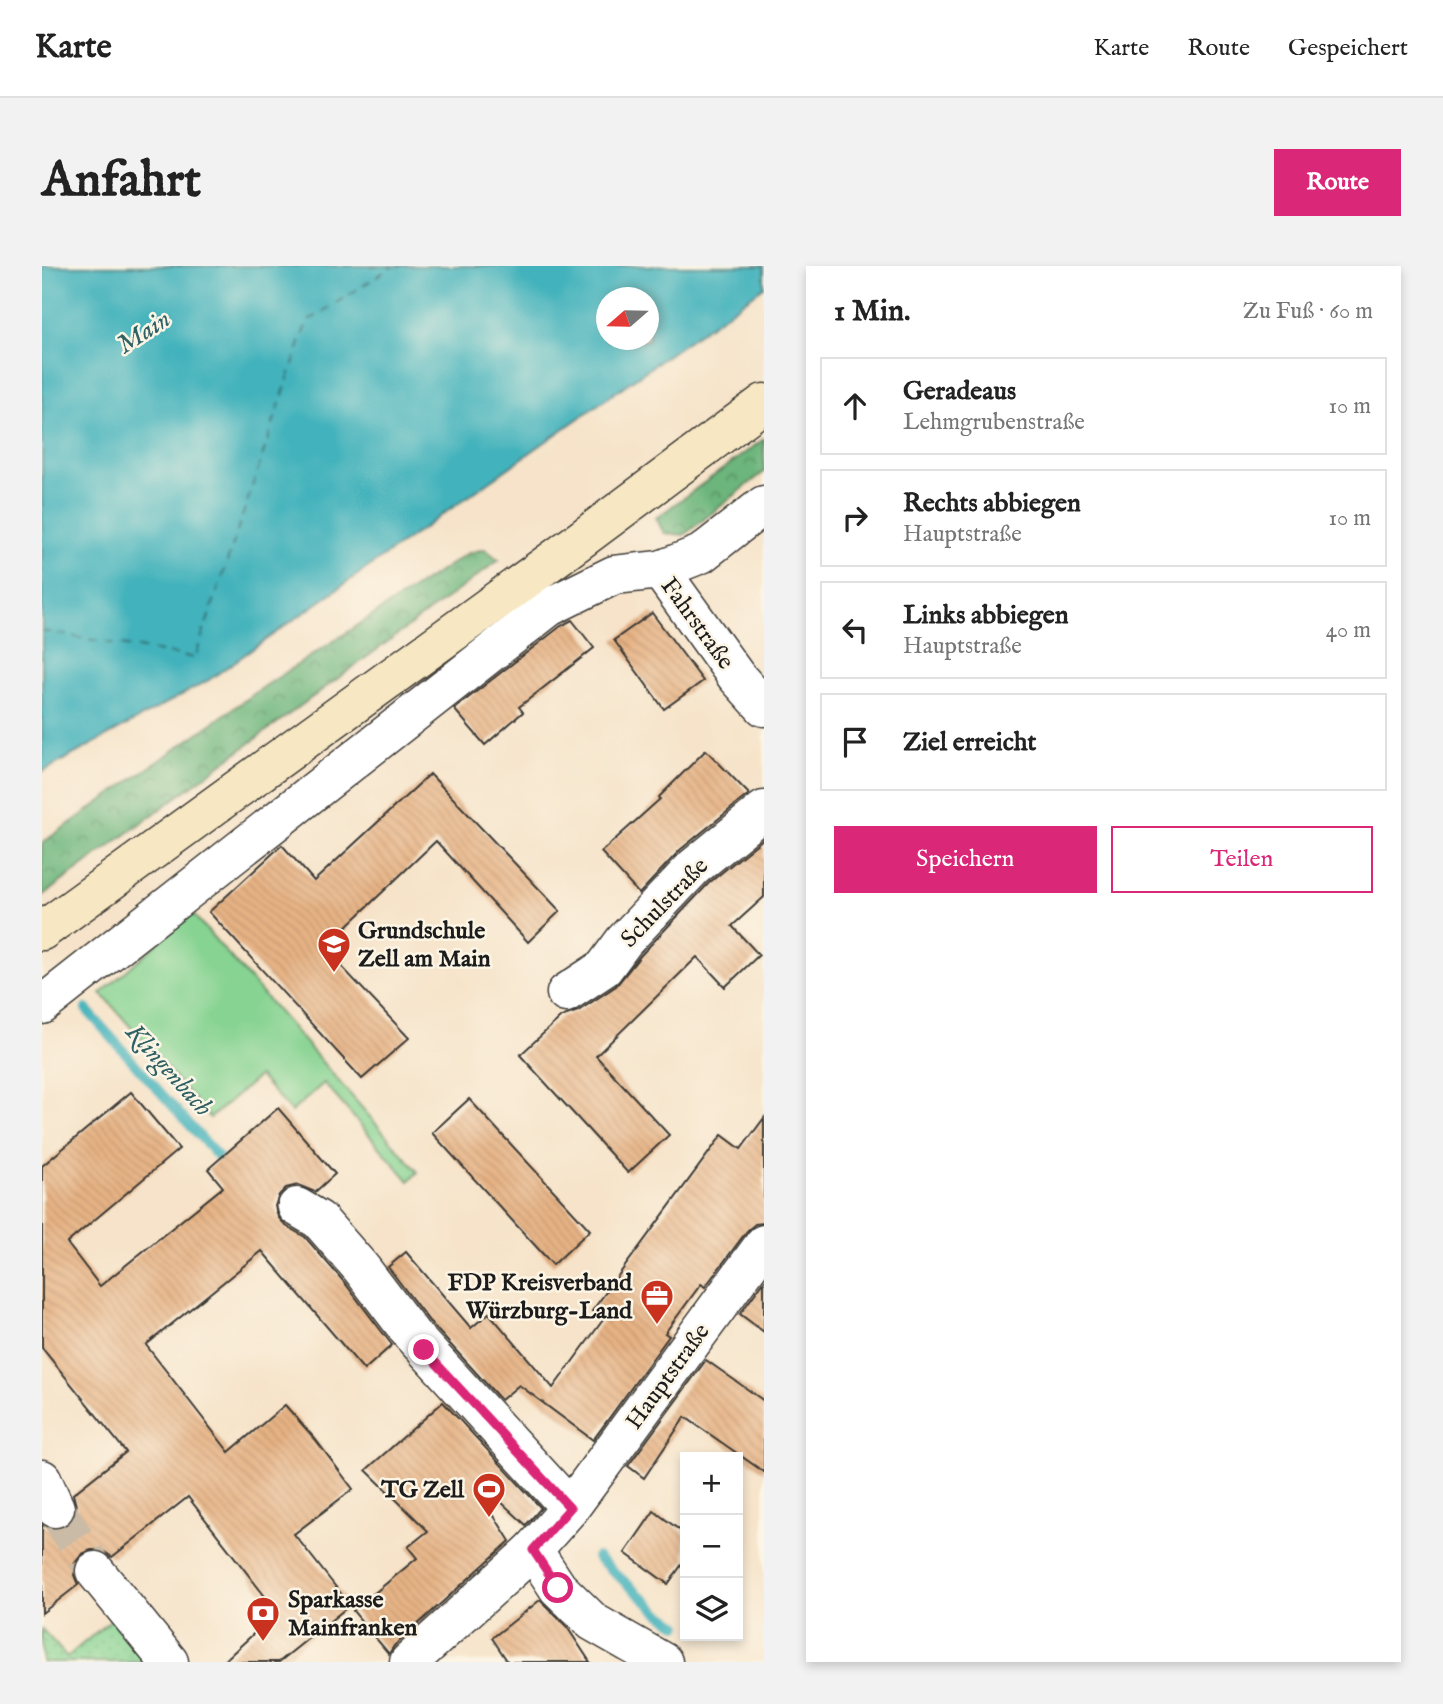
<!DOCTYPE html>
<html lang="de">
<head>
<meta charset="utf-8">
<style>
	:root { --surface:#fff; --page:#f2f2f2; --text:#222; --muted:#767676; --line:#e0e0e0; --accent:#db2777 }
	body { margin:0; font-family:"IM FELL English",serif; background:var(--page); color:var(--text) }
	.controls { position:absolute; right:21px; bottom:21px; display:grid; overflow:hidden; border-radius:0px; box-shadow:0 4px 10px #0003 }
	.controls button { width:63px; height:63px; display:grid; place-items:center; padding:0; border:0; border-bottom:2px solid var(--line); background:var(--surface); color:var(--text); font:35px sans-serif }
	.compass { position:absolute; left:554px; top:21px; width:63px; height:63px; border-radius:50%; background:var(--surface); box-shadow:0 4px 10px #0003; rotate:250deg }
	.stop { position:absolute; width:21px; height:21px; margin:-16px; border:5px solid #db2777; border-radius:50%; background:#fff }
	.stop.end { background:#db2777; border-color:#fff; box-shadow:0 2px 7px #0008 }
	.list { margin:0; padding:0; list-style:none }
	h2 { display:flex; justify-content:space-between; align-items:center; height:91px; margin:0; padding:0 28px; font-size:30px }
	h2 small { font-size:23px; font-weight:400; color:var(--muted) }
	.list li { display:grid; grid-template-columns:46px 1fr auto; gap:21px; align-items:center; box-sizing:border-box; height:98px; margin:0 14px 14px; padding:0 14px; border:2px solid var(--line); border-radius:0px }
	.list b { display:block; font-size:26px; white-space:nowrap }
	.list p { margin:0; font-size:23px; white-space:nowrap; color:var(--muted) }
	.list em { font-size:23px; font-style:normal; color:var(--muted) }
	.actions { display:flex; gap:14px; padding:21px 28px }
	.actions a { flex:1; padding:16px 0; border:2px solid var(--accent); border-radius:0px; text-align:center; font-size:24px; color:var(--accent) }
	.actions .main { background:var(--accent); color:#fff }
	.icon { flex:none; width:38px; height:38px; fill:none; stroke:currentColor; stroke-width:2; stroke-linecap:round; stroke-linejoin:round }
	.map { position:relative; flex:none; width:722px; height:1396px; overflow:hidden; border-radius:0px }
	header { display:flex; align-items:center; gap:42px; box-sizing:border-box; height:98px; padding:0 35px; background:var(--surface); border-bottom:2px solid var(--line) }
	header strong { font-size:33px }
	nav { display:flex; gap:38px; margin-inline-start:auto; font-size:24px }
	.intro { display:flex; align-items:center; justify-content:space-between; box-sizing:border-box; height:168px; padding:0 42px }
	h1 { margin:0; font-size:49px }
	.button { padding:18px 32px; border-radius:0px; background:var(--accent); color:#fff; font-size:24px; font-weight:700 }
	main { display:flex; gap:42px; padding:0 42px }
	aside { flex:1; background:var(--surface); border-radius:0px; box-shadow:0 4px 10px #0003 }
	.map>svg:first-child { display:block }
	.green { fill:#86d392; stroke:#517857; stroke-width:2 }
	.forest { fill:url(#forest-crowns); stroke:#44684c; stroke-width:2 }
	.garden { fill:url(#garden-dots); stroke:#517857; stroke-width:2 }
	.water { fill:#43b2bc; stroke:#30676c; stroke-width:2; fill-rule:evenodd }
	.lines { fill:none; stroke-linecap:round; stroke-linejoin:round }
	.stream { stroke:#43b2bc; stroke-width:10 }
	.ferry { stroke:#2e6064; stroke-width:2; stroke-dasharray:9 7; stroke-linecap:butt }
	.building { fill:url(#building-back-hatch) }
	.minor-tunnel { stroke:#cabba6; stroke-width:38; stroke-dasharray:38 19; stroke-linecap:butt }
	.minor-casing { stroke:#3d3a36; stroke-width:41 }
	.secondary-casing { stroke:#3d3a36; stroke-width:41 }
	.minor { stroke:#fff; stroke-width:38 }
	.secondary { stroke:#f7e8c3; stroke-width:38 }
	.route { stroke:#db2777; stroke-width:9 }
	.labels { text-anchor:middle; stroke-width:5; stroke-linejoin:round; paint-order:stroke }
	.street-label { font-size:24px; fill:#1c1c1c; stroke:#fcf5e5 }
	.poi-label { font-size:24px; font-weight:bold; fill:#1c1c1c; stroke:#fcf5e5; text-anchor:start }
	.water-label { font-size:26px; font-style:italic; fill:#2e6064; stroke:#fcf5e5 }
</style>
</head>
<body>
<header>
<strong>Karte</strong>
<nav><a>Karte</a><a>Route</a><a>Gespeichert</a></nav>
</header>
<div class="intro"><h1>Anfahrt</h1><a class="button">Route</a></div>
<main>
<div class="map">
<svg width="722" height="1396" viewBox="0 0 722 1396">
	<defs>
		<pattern id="forest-crowns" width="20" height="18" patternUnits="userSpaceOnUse" patternTransform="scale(1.75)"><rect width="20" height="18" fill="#6cb57c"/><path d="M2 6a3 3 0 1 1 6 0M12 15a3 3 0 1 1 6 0" fill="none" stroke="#589265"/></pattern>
		<pattern id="garden-dots" width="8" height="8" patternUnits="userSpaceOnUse" patternTransform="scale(1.75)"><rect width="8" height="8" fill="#86d392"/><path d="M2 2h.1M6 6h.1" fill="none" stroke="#73b57d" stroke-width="1.8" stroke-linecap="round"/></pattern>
		<pattern id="building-back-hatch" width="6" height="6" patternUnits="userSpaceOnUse" patternTransform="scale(1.75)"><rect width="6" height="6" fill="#e6b284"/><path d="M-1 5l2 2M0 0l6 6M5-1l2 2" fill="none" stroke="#c59871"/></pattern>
	</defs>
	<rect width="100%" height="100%" fill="#fcf5e5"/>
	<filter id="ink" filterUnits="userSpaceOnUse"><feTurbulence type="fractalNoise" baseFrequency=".0143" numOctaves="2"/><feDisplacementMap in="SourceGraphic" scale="14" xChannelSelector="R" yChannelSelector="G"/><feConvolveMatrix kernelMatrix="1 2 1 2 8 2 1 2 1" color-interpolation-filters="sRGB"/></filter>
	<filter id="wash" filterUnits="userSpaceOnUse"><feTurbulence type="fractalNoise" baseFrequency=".00686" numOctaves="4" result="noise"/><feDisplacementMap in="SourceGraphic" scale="28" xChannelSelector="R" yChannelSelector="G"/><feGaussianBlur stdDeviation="1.57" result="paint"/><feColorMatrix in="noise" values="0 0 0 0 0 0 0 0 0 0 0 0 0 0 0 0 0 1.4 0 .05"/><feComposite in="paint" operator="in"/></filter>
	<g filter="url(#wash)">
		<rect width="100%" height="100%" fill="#f6e3c9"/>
		<!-- green -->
		<polygon class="green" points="150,647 376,906 367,915 282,817 249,846 217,810 168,852 59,727"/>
		<!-- forest -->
		<g class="forest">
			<polygon points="722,173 722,206 642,269 622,267 614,252"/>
			<polygon points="443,283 457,294 0,630 0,577 223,420 426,287"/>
		</g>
		<!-- garden -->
		<polygon class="garden" points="70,1353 103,1396 0,1396 0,1363 25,1391"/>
		<!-- water -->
		<path class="water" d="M 0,0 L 722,0 L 722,21 L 167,414 L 0,506 ZM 564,32 L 606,32 L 606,74 L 564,74 Z"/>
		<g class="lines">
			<!-- stream -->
			<g class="stream">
				<polyline points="44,743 178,893"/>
				<polyline points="555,1291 619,1348 636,1359"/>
			</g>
			<!-- ferry -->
			<polyline class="ferry" points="0,365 153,392 265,56 351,0"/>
		</g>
		<g id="blocks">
			<!-- building -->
			<g class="building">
				<polygon points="610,347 661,415 622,443 572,374"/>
				<polygon points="530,354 552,382 477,441 481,446 443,479 412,443 519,360"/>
				<polygon points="664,484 707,528 638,584 597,628 559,586 618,533 617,531"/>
				<polygon points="388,508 518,645 486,676 394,575 303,662 304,686 300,701 367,772 320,813 167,646 240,579 272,615"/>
				<polygon points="722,572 722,631 690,660 717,689 683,721 655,691 554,790 627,869 586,907 478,789 519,751 536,745 574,720 599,689 667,617"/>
				<polygon points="89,826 137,883 25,977 58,1020 181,921 166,903 236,842 293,908 273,926 256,919 244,922 237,929 233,940 236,951 244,960 263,971 302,1016 350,1079 322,1104 220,985 104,1079 187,1186 243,1139 273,1173 311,1223 252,1268 308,1339 237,1396 181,1396 235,1346 146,1231 70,1291 60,1284 49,1284 40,1288 32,1298 32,1309 36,1319 0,1347 0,1259 11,1264 23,1262 30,1255 35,1244 31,1228 84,1186 0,1082 0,900"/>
				<polygon points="427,833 548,964 511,999 390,867"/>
				<polygon points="722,852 722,957 713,958 705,965 663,1021 659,1018 623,1067 627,1070 551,1174 477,1119 459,1134 387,1055 346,1001 364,986 429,1062 447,1047 511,1122 561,1054 550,1045 680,869 699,883"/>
				<polygon points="722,1015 722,1066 698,1048"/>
				<polygon points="664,1094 722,1135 722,1206 643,1151 602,1212 586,1200"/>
				<polygon points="401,1136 499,1242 484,1259 442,1220 436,1225 468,1275 352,1380 347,1388 311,1345 375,1292 366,1281 386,1265 324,1204"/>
				<polygon points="612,1245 643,1268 643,1294 626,1318 583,1287"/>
				<polygon points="498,1334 525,1361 548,1396 466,1396 450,1372"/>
			</g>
		</g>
	</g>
	<g filter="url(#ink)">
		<use href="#blocks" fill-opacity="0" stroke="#3d3a36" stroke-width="2"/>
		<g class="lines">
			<!-- minor-tunnel -->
			<polyline class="minor-tunnel" points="13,1242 53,1305"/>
			<defs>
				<g id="minor">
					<polyline points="618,304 694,410 722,441"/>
					<polyline points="524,727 562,702 582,675 652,601 722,544"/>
					<polyline points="0,739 507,341 572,309 618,304 659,288 722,239"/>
					<polyline points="255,941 277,954 319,1002 370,1069 528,1242"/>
					<polyline points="0,1213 13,1242"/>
					<polyline points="491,1284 516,1322 551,1356 621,1396"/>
					<polyline points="53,1305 127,1396"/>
					<polyline points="367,1396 491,1284 528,1242 722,978"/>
				</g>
				<polyline id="secondary" points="0,665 537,275 722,137"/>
			</defs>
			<!-- minor casing -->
			<use href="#minor" class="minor-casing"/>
			<!-- secondary casing -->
			<use href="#secondary" class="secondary-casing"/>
			<!-- minor -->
			<use href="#minor" class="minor"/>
			<!-- secondary -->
			<use href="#secondary" class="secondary"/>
		</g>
	</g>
	<g class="lines" filter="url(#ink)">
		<!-- route -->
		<polyline class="route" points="382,1084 528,1242 491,1284 516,1322"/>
	</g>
	<!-- icons -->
	<defs>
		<symbol id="school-pin" viewBox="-11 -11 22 30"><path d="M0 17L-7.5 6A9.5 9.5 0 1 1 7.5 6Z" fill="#c8321e" stroke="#fcf5e5"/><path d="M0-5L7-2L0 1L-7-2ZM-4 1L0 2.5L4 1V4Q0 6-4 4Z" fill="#fff"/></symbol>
		<symbol id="office-pin" viewBox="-11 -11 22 30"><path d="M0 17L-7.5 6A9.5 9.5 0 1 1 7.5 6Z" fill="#c8321e" stroke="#fcf5e5"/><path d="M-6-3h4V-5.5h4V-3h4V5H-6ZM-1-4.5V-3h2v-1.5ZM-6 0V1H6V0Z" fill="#fff"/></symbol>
		<symbol id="stadium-pin" viewBox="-11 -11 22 30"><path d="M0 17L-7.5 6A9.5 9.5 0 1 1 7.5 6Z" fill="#c8321e" stroke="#fcf5e5"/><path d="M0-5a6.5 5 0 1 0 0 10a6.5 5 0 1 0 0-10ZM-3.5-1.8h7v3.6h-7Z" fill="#fff"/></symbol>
		<symbol id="bank-pin" viewBox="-11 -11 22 30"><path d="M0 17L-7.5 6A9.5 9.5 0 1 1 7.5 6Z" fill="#c8321e" stroke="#fcf5e5"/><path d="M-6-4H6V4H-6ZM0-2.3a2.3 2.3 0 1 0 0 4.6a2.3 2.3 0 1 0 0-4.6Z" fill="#fff"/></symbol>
	</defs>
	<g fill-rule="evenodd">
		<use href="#school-pin" x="273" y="659" width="38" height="52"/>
		<use href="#office-pin" x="596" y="1011" width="38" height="52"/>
		<use href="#stadium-pin" x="428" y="1204" width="38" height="52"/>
		<use href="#bank-pin" x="202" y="1328" width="38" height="52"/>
	</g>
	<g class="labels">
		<!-- street labels -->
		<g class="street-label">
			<text transform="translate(656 357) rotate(54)" y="8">Fahrstraße</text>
			<text transform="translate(622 636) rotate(-46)" y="8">Schulstraße</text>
			<text transform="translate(625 1110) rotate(-54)" y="8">Hauptstraße</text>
		</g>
		<!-- poi labels -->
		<g class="poi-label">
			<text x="316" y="672">Grundschule<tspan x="316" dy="28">Zell am Main</tspan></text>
			<text x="590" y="1024" text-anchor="end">FDP Kreisverband<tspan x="590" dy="28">Würzburg-Land</tspan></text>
			<text x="422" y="1231" text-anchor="end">TG Zell</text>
			<text x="246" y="1341">Sparkasse<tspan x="246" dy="28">Mainfranken</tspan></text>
		</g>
		<!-- water labels -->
		<g class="water-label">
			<text transform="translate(101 65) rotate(-33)" y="9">Main</text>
			<text transform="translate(128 803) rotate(48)" y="9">Klingenbach</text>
		</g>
	</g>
</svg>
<div class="controls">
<button>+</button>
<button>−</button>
<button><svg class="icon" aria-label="layers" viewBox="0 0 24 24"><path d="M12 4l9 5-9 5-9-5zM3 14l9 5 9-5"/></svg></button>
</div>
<svg class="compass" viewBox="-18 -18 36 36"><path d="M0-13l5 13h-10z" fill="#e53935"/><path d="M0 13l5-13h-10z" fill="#767676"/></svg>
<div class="stop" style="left:516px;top:1322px"></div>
<div class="stop end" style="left:382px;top:1084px"></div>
</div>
<aside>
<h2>1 Min.<small>Zu Fuß · 60 m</small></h2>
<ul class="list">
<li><svg class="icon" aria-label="ahead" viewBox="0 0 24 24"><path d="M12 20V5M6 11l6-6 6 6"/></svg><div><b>Geradeaus</b><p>Lehmgrubenstraße</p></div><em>10 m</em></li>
<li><svg class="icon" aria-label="right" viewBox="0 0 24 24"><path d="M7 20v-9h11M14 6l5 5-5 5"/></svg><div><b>Rechts abbiegen</b><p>Hauptstraße</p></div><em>10 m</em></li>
<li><svg class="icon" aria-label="left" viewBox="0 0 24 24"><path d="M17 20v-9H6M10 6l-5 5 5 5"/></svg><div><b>Links abbiegen</b><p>Hauptstraße</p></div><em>40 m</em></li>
<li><svg class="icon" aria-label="arrive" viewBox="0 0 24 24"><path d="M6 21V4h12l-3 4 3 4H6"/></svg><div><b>Ziel erreicht</b></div></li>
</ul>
<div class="actions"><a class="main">Speichern</a><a>Teilen</a></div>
</aside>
</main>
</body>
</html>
